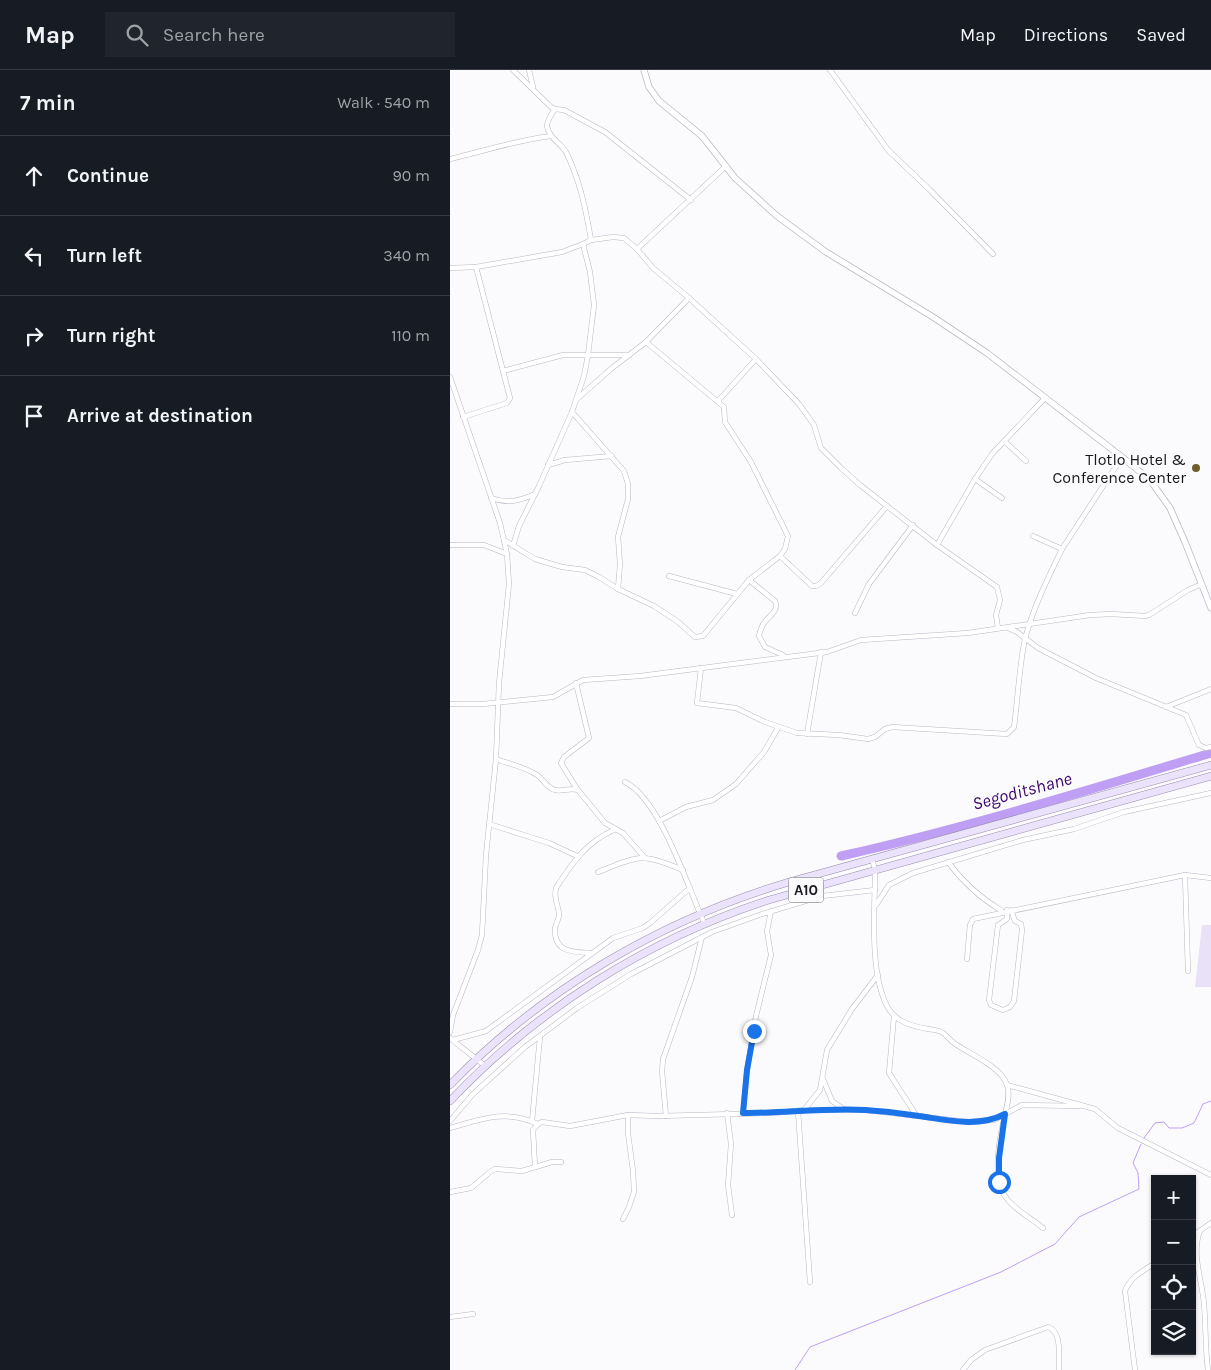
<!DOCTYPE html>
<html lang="en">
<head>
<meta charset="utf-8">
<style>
	:root { --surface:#171b24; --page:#20242c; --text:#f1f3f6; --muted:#9ea1a6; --line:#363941 }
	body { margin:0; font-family:Karla,sans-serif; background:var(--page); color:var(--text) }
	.controls { position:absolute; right:15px; bottom:15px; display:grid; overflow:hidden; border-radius:0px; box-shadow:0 1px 4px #0004 }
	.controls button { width:45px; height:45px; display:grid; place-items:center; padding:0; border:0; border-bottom:1px solid var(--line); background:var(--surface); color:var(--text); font:25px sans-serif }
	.stop { position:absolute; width:15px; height:15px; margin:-11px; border:4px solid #1a73e8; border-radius:50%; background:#fff }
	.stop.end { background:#1a73e8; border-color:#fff; box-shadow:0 1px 5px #0008 }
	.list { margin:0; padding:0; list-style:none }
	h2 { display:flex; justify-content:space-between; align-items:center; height:65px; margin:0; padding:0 20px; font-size:21px }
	h2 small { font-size:16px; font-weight:400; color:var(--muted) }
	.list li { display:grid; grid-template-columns:32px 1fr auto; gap:15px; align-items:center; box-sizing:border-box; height:80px; padding:0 20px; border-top:1px solid var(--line) }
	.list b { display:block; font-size:19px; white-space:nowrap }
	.list em { font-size:16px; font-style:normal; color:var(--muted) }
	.icon { flex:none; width:28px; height:28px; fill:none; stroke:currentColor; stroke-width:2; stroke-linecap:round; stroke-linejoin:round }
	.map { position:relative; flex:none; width:761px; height:1300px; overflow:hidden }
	header { display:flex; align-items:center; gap:30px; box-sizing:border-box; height:70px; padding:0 25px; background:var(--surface); border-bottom:1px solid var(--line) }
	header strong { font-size:24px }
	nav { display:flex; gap:28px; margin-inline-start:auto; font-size:18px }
	.search { width:350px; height:45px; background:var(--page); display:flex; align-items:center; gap:12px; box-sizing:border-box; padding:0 18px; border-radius:0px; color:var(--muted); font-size:19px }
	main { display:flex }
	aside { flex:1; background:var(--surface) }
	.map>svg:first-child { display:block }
	.green { fill:#e8e1f7 }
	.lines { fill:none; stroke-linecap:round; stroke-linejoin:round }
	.stream { stroke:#bf9ff4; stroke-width:1 }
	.river { stroke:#bf9ff4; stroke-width:9 }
	.minor-casing { stroke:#bab7c3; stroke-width:5.5 }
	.tertiary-casing { stroke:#bab7c3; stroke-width:7 }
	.primary-casing { stroke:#988eac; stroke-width:8 }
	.minor { stroke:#fff; stroke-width:4.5 }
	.tertiary { stroke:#fff; stroke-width:5.5 }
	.primary { stroke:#ebe2fc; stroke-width:7 }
	.route { stroke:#1a73e8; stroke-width:6 }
	.poi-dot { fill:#6f5e2c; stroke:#fbfbfd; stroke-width:2 }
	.labels { text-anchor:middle; stroke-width:5; stroke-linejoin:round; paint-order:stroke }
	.shield { fill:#fbfbfd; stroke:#5d5c60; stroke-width:1 }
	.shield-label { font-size:15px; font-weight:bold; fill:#19181c }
	.poi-label { font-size:16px; fill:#19181c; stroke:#fbfbfd; text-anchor:end }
	.water-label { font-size:18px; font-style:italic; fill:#3d066d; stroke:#fbfbfd }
</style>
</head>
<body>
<header>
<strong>Map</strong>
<div class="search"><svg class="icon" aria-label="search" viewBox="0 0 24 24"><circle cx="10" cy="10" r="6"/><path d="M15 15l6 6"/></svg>Search here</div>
<nav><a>Map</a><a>Directions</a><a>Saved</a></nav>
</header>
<main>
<aside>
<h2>7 min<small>Walk · 540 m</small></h2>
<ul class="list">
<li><svg class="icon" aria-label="ahead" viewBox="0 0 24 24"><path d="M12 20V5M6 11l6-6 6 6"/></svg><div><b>Continue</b></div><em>90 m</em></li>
<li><svg class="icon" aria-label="left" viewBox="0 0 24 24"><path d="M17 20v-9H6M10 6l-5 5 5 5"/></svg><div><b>Turn left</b></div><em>340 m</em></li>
<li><svg class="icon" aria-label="right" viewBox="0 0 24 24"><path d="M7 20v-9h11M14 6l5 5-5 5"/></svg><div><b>Turn right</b></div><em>110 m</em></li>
<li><svg class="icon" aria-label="arrive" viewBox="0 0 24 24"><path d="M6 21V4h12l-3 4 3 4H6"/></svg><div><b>Arrive at destination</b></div></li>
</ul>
</aside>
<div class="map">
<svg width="761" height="1300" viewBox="0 0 761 1300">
	<rect width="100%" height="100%" fill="#fbfbfd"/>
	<!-- green -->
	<polygon class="green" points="752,855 761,855 761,917 745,917"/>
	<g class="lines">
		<!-- stream -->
		<g class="stream">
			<polyline points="694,1068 705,1053 714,1052 719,1058 732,1058 744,1053 753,1034 761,1031"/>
			<polyline points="345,1300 360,1277 551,1202 605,1174 629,1147 689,1119 688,1103 683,1093 691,1074"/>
		</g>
		<!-- river -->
		<path class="river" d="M 391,786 C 516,758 638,720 761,683"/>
		<defs>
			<g id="minor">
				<polyline points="63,0 101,37 105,39 114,40 155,62 241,130"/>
				<polyline points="79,0 83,17"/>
				<polyline points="380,0 438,80 479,119 543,184"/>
				<path d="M 105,39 C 102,44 97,50 97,56 C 99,69 113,74 117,84 C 130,111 136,140 141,170"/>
				<path d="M 0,89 C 34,81 67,70 101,66"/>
				<polyline points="187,179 276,96"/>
				<polyline points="0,198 26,197 112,182 133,174 141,170 163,167 174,168 187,179 203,198 239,228 306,289 349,334 364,355 371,378 391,398 410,415 487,475 547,517 550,530 546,545 548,558"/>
				<polyline points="53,301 113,285 179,285"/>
				<polyline points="0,307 50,453 57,484 59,514 49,613 46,689 36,785 32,865 28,880 3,945 0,962"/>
				<polyline points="127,329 162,298 196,272 239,228"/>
				<polyline points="268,331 306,289"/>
				<polyline points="122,342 174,401 178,414 178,429 168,467 170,494 168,519"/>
				<polyline points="13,347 57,333 60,328 26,197"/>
				<polyline points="554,371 576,391"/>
				<polyline points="98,395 115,390 162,386"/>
				<polyline points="525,409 552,428"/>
				<path d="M 41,428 C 58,434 69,431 85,424"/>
				<polyline points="583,466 612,479 672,387"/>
				<polyline points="54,470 85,489 112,497 135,500 149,507 168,519 204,536 227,551 245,567 253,566 299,510 330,486 335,479 338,466 301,392 275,352 274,337 196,272"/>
				<polyline points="0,475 34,475 57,484"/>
				<polyline points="487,475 525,409 542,384 595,328"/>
				<polyline points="63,476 69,456 89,416 122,342 134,306 138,285 144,235 140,202 133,174"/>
				<polyline points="330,486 362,516 366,516 371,513 437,436"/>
				<polyline points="219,506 287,524"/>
				<path d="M 299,510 L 325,531 C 329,542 319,545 314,553 C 311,557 310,562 309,566 L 315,577 L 333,585"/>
				<polyline points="405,543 419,514 463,455"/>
				<polyline points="558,558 567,562 588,578 646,608 736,645 749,675 756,678 761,677"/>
				<path d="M 251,598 L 247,633 L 286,638 L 315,652 L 347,663 L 389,665 L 418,669 L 425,667 L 435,659 L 442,657 L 557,664 L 564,657 C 568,628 569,597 575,569 C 583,538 598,508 612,479"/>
				<polyline points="126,613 139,668 114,687 111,693 127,719"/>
				<polyline points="0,634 33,634 103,627 133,610 190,606 377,582 411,570 518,563 640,545 662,544 695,546 699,545 738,520 752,514"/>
				<polyline points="716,637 761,619"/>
				<polyline points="357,664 371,582"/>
				<path d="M 46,689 C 60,694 75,697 87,705 C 93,709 97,718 105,720 C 113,722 120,717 128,720 L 155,753 L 173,763 L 195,788"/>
				<path d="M 175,712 C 211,730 238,818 255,855"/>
				<polyline points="209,751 236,737 263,730 286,714 314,682 328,658"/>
				<polyline points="39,754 99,773 127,786"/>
				<path d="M 422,789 L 425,800 C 425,839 419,901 437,936 C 445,952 462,956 478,959 C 483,960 489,960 493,963 C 497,966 500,970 504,973 C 519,984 551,996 557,1015 C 561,1025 556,1039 554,1049 C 549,1071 541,1111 558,1130 C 567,1141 582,1149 593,1158"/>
				<path d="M 498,792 C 512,811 532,829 552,841"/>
				<path d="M 148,802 C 162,797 179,788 194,788 C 207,789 221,795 233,800"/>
				<polyline points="735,805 738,901"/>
				<polyline points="426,835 439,815 463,803 573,770 624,759 674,742 761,723"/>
				<polyline points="557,840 557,849 548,855 539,930 541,935 553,940 560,937 564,931 572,860 571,854 565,851 561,840"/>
				<path d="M 141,883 C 124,882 104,883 105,859 C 105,854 109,850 109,845 C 109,835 103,830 106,818 C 122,793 137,771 166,759"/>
				<polyline points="517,889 520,855 523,849 735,805 761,808"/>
				<polyline points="444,946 439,1003 466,1045"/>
				<polyline points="0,968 35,996"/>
				<polyline points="3,970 36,961 163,868 193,858 200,853 240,818"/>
				<polyline points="373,1009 382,1031 395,1040"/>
				<polyline points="557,1015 645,1039 668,1058 761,1105"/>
				<polyline points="354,1040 415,1040 519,1052 544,1050 572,1035 629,1036"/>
				<polyline points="348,1041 360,1212"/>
				<polyline points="277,1043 281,1074 278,1115 282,1145"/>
				<polyline points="293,1043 297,1000 306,946 321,885 317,861 321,841"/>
				<polyline points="216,1046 212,1001 213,989 242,907 252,867"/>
				<polyline points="0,1051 22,1025 75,977 127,938 181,904 262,862 312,844 372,826 425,820"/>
				<polyline points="82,1051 90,967"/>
				<path d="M 0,1058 C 32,1049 56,1039 88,1054"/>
				<polyline points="85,1097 83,1060 88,1054 92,1052 120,1056 178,1045 208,1046 325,1043 354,1040 370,1020 377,980 402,939 428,905"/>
				<polyline points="0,1122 21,1118 40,1102 45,1099 72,1101 102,1092 111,1092"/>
				<polyline points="173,1149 179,1137 184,1122 183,1101 178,1063 178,1045"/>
				<path d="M 750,1161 C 741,1184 752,1209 754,1234 C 756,1256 755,1278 758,1300"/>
				<polyline points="742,1166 761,1153"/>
				<polyline points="0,1247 23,1244"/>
				<path d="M 513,1300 L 521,1290 L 535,1280 L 598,1257 C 613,1262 608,1287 609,1300"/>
				<path d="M 685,1300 L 675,1221 C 680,1207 693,1201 705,1193"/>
			</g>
			<polyline id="tertiary" points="194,0 199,17 209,31 252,66 285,108 327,146 376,182 483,247 537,283 672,387 700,410 720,438 735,472 761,538"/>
			<g id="primary">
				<path d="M 0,1015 C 93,919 211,850 339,812 L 761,695"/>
				<path d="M 0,1031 C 87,939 198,869 319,830 L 761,706"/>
			</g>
		</defs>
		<!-- minor casing -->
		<use href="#minor" class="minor-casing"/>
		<!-- tertiary casing -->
		<use href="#tertiary" class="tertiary-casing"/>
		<!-- primary casing -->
		<use href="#primary" class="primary-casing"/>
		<!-- minor -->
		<use href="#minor" class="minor"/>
		<!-- tertiary -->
		<use href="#tertiary" class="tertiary"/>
		<!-- primary -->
		<use href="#primary" class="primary"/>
	</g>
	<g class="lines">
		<!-- route -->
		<path class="route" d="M 304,961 L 297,1000 L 293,1043 C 334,1043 374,1038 415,1040 C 433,1041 451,1043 469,1046 C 497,1050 528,1058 555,1044 L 549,1088 L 549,1112"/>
	</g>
	<!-- markers -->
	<circle class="poi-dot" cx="746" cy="398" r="5"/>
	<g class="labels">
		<!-- shield labels -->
		<rect class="shield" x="338.5" y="807.5" width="35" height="25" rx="4"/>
		<g class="shield-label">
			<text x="356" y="825">A10</text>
		</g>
		<!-- poi labels -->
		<g class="poi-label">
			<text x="736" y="395">Tlotlo Hotel &amp;<tspan x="736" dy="18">Conference Center</tspan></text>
		</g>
		<!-- water labels -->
		<g class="water-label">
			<text transform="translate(572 721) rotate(-15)" y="6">Segoditshane</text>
		</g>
	</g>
</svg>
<div class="controls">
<button>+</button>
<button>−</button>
<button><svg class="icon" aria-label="locate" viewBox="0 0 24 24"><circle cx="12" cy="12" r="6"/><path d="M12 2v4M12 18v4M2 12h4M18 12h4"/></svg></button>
<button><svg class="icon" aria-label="layers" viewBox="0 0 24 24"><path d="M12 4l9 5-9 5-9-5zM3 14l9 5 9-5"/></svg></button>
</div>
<div class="stop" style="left:549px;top:1112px"></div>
<div class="stop end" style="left:304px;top:961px"></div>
</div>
</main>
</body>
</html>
